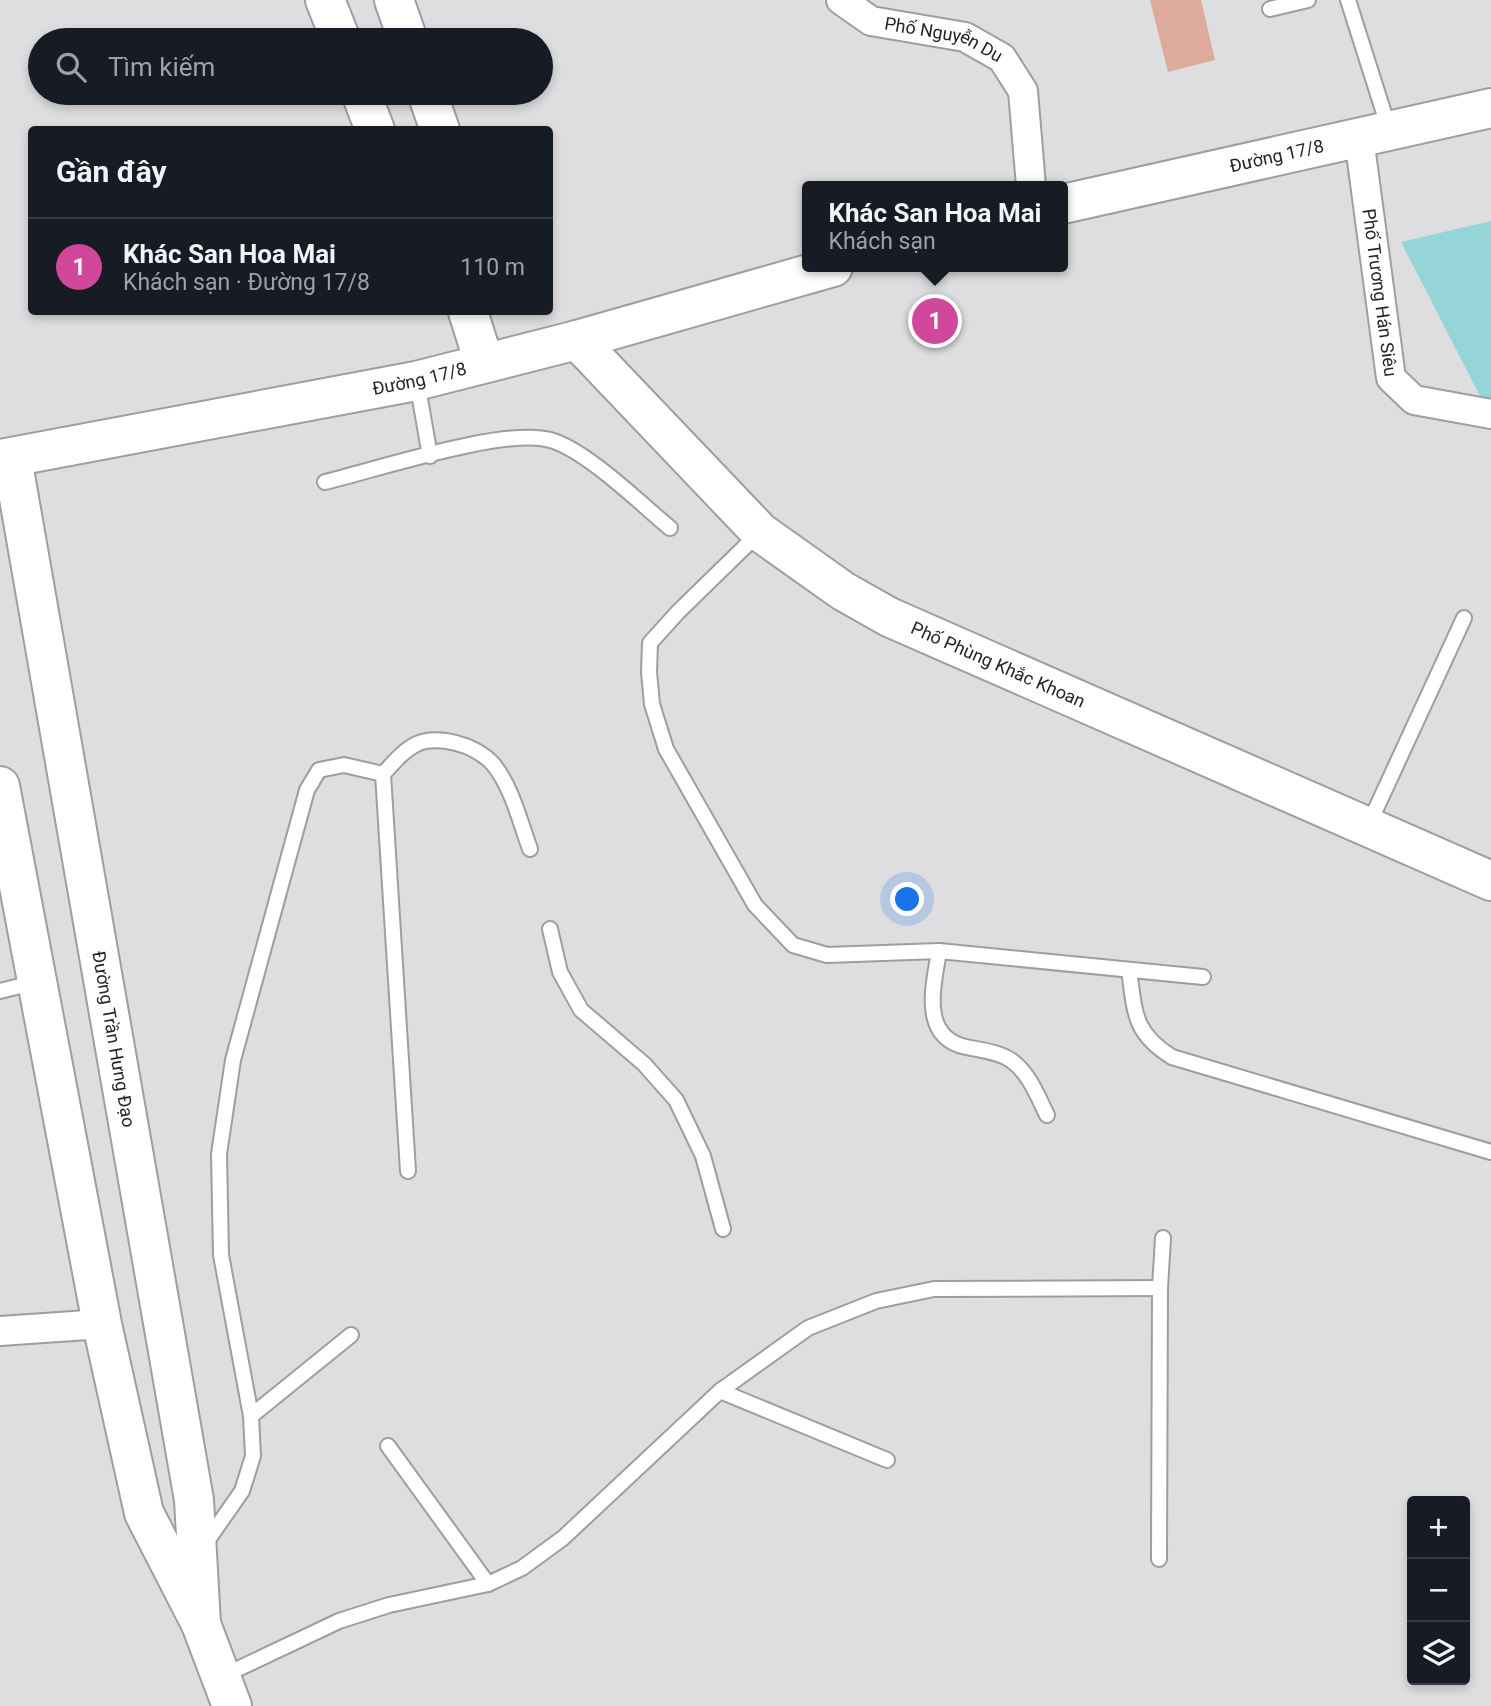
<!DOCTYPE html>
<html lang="vi">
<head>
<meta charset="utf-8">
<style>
	:root { --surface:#171b24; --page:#20242c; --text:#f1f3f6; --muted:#9ea1a6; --line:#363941; --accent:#ea580c }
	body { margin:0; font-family:Roboto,sans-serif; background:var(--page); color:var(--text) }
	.controls { position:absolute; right:21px; bottom:21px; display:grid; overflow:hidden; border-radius:7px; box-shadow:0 4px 10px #0003 }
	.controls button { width:63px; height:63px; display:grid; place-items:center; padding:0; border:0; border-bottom:2px solid var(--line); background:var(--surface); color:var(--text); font:35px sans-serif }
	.you { position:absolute; left:908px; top:900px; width:24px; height:24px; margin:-18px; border:5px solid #fff; border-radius:50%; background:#1a73e8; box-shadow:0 0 0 10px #1a73e833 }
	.badge { display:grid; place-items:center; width:46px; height:46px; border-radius:50%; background:var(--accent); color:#fff; font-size:23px; font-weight:700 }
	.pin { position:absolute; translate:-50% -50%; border:4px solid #fff; box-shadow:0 2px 7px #0006 }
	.popup { position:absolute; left:802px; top:181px; width:266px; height:91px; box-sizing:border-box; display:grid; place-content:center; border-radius:7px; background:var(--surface); filter:drop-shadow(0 2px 5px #0005); font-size:23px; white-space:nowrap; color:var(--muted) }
	.popup b { font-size:26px; color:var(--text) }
	.popup::after { content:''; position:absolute; left:50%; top:100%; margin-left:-14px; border:14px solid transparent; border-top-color:var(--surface) }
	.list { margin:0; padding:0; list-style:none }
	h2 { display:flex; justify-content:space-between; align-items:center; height:91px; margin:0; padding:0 28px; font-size:30px }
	h2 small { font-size:23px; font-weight:400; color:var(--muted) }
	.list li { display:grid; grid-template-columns:46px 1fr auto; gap:21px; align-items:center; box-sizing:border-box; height:98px; padding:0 28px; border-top:2px solid var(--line) }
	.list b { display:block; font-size:26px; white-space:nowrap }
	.list p { margin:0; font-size:23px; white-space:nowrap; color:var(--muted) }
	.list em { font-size:23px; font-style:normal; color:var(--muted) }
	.icon { flex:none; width:38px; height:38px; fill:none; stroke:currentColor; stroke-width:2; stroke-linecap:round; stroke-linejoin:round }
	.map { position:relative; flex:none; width:1491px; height:1706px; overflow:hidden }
	.search { position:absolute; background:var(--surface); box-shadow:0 4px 10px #0003; left:28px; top:28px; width:525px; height:77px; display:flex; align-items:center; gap:18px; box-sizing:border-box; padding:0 24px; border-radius:38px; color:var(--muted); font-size:26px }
	.panel { position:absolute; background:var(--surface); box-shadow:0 4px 10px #0003; left:28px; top:126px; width:525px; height:189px; border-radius:7px }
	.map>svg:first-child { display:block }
	.water { fill:#95d5d7 }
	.building { fill:#deaa9b }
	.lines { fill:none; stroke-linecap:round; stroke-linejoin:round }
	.lane-casing { stroke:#9e9ea0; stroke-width:18 }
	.street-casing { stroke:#9e9ea0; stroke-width:32 }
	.secondary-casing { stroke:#9e9ea0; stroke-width:42 }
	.lane { stroke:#fff; stroke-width:14 }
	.street { stroke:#fff; stroke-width:28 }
	.secondary { stroke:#fff; stroke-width:38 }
	.labels { text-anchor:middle; stroke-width:7; stroke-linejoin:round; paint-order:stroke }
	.street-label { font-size:18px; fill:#252525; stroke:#fff }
</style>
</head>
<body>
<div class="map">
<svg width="1491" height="1706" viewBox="0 0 1491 1706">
	<rect width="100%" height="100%" fill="#dedee0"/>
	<!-- water -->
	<polygon class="water" points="1491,221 1491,400 1483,402 1401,242"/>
	<!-- building -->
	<polygon class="building" points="1150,0 1201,0 1215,60 1168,72"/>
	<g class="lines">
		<defs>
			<g id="lane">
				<polyline points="1348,0 1389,129"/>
				<polyline points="1270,9 1308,0"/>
				<polyline points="417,382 430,456"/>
				<path d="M 325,482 C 375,470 505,427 550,440 C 585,449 641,504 670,528"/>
				<polyline points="759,533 678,612 650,643 649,672 652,704 666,749 755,905 793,945 827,955 939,951 1203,977"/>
				<polyline points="1368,826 1464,618"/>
				<polyline points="550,929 560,972 581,1010 644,1064 676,1100 703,1156 723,1229"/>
				<path d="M 939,951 C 934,984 919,1037 966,1047 C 980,1050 1000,1052 1012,1061 C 1029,1073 1038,1097 1047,1115"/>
				<path d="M 1129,970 C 1135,1012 1133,1033 1172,1057 L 1491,1152"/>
				<polyline points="0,991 36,982"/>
				<path d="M 408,1171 L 383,774 C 408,747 418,734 456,743 C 469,746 484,754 493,764 C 512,787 520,822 530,849"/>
				<polyline points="720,1391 887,1460"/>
				<polyline points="251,1416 351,1335"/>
				<polyline points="388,1446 488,1584"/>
				<polyline points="205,1544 242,1491 253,1456 251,1416 221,1255 219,1154 233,1060 307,790 319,770 344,765 383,774"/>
				<polyline points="1159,1559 1160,1288 1163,1238"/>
				<polyline points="223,1676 339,1621 389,1605 488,1584 522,1568 563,1538 720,1391 808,1328 876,1301 934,1289 1160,1288"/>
			</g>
			<g id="street">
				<path id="s1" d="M 841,0 L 871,21 L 965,37 L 1002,58 L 1023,91 L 1031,186"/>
				<path id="s2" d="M 1359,138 L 1391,378 L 1414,400 L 1491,414"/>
				<polyline points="0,1331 102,1324"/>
			</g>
			<g id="secondary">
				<polyline points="325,0 341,40"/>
				<polyline points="394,0 408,40"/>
				<polyline points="361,93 375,130"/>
				<polyline points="427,93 440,130"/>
				<path id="s3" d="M 1063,204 L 1491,108"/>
				<polyline points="468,312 484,362"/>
				<path id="s4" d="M 577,340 L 760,532 L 843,591 L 889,617 L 1491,881"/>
				<path id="s5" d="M 12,458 L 194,1500 L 201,1624"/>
				<path id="s6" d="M 0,459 L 416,381 L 577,340 L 833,267"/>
				<polyline points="0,786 102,1324 144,1513 201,1624 232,1706"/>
			</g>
		</defs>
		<!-- lane casing -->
		<use href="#lane" class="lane-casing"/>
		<!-- street casing -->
		<use href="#street" class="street-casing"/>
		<!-- secondary casing -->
		<use href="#secondary" class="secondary-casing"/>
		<!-- lane -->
		<use href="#lane" class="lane"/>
		<!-- street -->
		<use href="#street" class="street"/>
		<!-- secondary -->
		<use href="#secondary" class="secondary"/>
	</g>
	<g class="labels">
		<!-- street labels -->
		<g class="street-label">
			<text dy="6" stroke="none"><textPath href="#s1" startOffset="112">Phố Nguyễn Du</textPath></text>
			<text dy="6" stroke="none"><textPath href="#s3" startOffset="219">Đường 17/8</textPath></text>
			<text dy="6" stroke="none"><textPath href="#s2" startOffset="156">Phố Trương Hán Siêu</textPath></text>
			<text dy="6" stroke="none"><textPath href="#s6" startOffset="427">Đường 17/8</textPath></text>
			<text dy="6" stroke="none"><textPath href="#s4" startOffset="539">Phố Phùng Khắc Khoan</textPath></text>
			<text dy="6" stroke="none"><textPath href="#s5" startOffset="590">Đường Trần Hưng Đạo</textPath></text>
		</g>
	</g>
</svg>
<div class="controls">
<button>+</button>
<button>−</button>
<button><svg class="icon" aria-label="layers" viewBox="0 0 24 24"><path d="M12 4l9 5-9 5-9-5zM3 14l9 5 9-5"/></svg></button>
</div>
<div class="you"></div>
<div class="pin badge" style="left:935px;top:321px;background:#d1479c">1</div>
<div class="popup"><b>Khác San Hoa Mai</b>Khách sạn</div>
<div class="search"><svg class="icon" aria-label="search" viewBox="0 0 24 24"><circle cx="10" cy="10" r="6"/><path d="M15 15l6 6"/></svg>Tìm kiếm</div>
<section class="panel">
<h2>Gần đây<small></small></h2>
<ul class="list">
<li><span class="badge" style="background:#d1479c">1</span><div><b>Khác San Hoa Mai</b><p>Khách sạn · Đường 17/8</p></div><em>110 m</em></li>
</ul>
</section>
</div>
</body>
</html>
